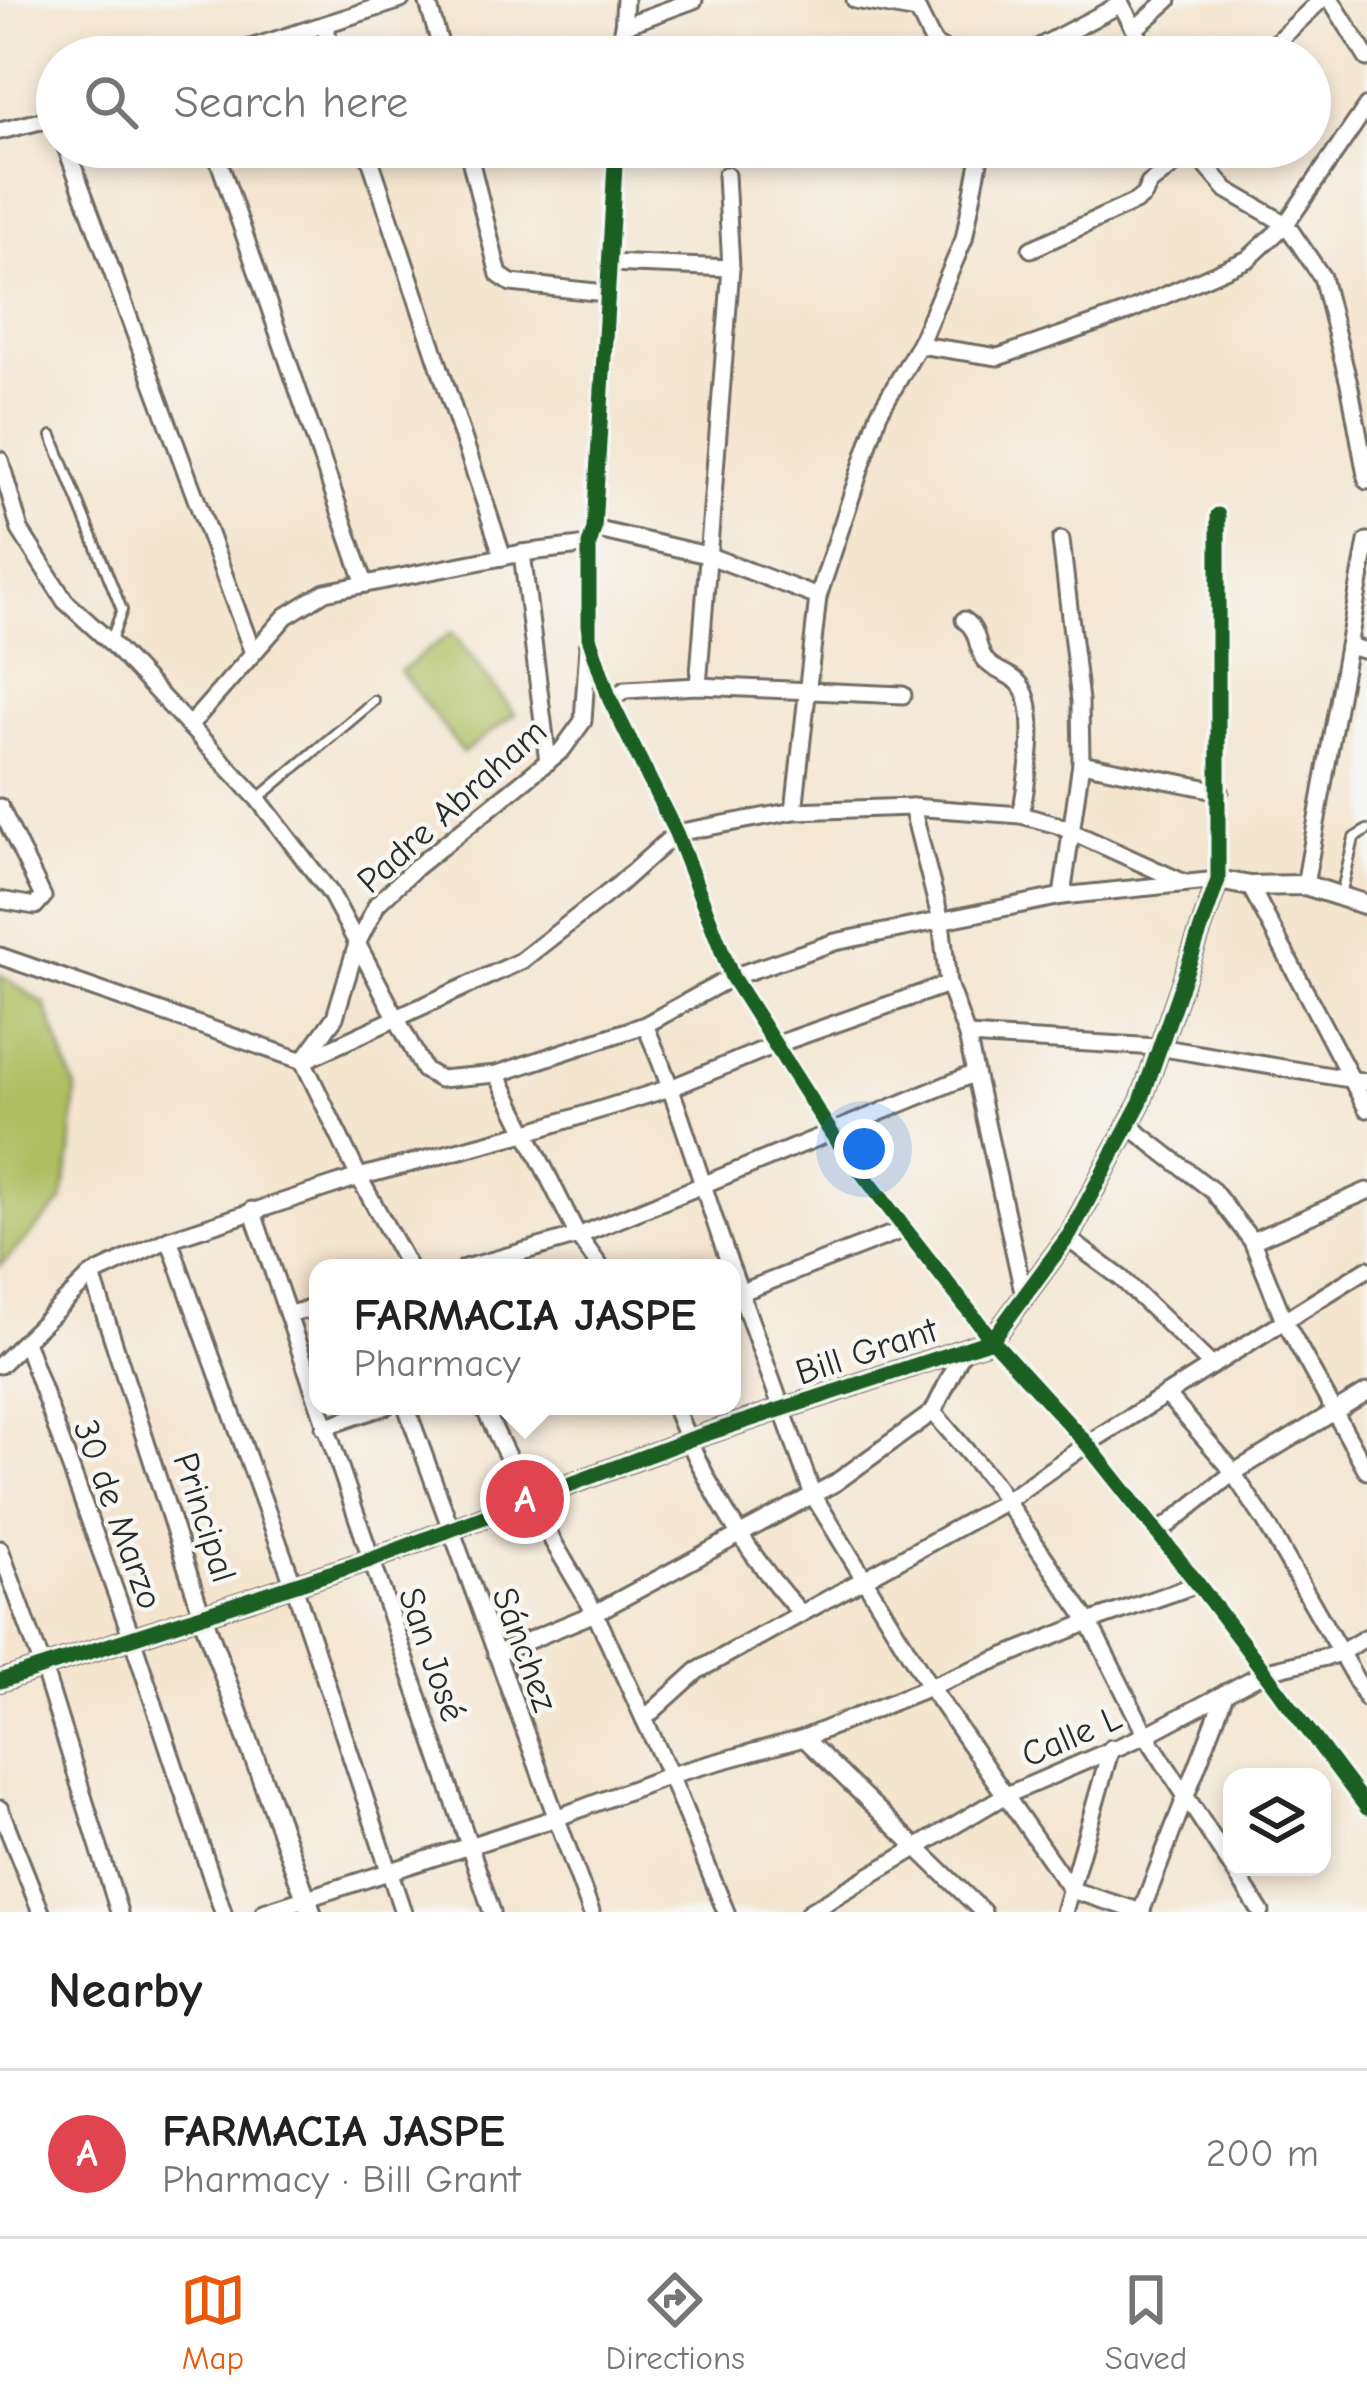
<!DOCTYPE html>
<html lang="en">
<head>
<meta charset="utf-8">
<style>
	:root { --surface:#fff; --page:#f6f6f6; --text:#222; --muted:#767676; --line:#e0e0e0; --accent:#ea580c }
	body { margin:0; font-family:"Comic Neue",sans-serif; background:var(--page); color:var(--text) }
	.controls { position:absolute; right:36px; bottom:36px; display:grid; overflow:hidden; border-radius:24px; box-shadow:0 6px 18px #0003 }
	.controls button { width:108px; height:108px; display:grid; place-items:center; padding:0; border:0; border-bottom:3px solid var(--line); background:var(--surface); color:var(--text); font:60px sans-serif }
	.you { position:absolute; left:864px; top:1149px; width:42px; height:42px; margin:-30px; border:9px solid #fff; border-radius:50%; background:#1a73e8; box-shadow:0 0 0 18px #1a73e833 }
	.badge { display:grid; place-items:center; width:78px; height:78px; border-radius:50%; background:var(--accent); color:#fff; font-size:39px; font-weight:700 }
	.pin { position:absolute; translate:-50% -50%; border:6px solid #fff; box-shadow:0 3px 12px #0006 }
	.popup { position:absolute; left:309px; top:1259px; width:432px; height:156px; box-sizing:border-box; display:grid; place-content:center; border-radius:24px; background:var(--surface); filter:drop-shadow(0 3px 9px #0005); font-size:39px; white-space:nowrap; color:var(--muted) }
	.popup b { font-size:45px; color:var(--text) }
	.popup::after { content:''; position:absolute; left:50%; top:100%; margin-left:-24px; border:24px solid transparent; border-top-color:var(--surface) }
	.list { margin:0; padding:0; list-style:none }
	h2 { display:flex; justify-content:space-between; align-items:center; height:156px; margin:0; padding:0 48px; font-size:51px }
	h2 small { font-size:39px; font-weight:400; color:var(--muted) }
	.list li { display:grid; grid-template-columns:78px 1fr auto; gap:36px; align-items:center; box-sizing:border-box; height:168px; padding:0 48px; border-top:3px solid var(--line) }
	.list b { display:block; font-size:45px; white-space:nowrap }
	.list p { margin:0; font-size:39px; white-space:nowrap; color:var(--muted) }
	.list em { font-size:39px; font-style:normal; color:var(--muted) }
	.icon { flex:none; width:66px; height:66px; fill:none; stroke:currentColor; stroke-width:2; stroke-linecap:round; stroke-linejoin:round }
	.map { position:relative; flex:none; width:1367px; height:1912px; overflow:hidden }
	.search { position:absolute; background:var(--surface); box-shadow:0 6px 18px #0003; left:36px; right:36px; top:36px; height:132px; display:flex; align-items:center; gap:30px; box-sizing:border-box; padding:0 42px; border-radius:66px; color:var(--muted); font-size:45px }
	.sheet { height:324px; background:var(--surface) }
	nav { display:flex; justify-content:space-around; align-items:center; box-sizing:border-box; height:168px; border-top:3px solid var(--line); background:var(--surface); font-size:33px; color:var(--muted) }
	nav a { display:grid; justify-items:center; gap:6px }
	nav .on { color:var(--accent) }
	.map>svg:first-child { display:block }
	.grass { fill:#aebe60; stroke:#6c7446; stroke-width:3 }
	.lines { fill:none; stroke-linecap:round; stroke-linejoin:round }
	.service-casing { stroke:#716c64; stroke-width:14 }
	.minor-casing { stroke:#716c64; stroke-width:21 }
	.tertiary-casing { stroke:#716c64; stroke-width:24 }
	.service { stroke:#fff; stroke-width:8 }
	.minor { stroke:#fff; stroke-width:15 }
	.tertiary { stroke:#fff; stroke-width:18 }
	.cycleway-casing { stroke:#f6f6f2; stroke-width:22 }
	.cycleway { stroke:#1b5e20; stroke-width:15 }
	.labels { text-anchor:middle; stroke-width:9; stroke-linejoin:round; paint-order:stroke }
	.street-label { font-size:36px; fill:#2b2b2b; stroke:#f6f6f2 }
</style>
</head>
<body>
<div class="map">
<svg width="1367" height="1912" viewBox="0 0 1367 1912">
	<rect width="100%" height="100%" fill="#f6f6f2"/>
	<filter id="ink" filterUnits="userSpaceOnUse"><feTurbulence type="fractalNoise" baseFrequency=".00833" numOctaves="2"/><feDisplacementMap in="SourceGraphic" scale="24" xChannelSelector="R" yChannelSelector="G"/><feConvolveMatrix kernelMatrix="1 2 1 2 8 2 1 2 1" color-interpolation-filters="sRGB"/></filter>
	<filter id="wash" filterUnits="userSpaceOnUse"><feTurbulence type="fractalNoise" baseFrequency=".004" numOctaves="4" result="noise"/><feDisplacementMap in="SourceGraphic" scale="48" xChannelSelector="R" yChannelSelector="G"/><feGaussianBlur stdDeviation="2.7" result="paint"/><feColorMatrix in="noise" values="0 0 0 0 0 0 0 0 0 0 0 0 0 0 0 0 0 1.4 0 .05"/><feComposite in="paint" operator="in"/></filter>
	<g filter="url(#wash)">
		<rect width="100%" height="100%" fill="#f4e5cf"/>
		<!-- grass -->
		<g class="grass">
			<polygon points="452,632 515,714 463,753 400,671"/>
			<polygon points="0,975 45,1004 76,1090 71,1152 62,1202 0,1266"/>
		</g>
	</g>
	<g filter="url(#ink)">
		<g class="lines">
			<defs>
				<g id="service">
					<polyline points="52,436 122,610 111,640"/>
					<polyline points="259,798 374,701"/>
					<polyline points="1341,895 1354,838 1367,830"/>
				</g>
				<g id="minor">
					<polyline points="427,0 444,57"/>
					<polyline points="855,0 918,11 934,44 956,57"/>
					<polyline points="1119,0 1149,57"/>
					<polyline points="1331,0 1367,58"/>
					<polyline points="324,25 335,57"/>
					<polyline points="623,26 694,0"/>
					<polyline points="1136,28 1168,0"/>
					<polyline points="222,57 401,0"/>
					<polyline points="621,57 625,0"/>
					<polyline points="1020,57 1121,4"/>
					<polyline points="1261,57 1321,0"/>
					<polyline points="0,131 57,117"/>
					<polyline points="66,147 253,653"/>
					<polyline points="214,147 365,584"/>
					<polyline points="366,147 503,557"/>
					<polyline points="467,147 499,275 511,283 605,293"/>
					<polyline points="616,147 594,529 589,545 589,637 610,700 676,833 732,977 832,1134 905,1229 992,1340 1087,1444 1198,1584 1367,1808"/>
					<polyline points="1190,147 1227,190 1286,224 1322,277 1350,388 1367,481"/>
					<polyline points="1031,249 1135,202 1144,195 1149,184 1192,151"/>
					<polyline points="609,263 731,268"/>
					<polyline points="919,345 998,357 1125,313 1248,259 1286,224 1367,106"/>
					<polyline points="0,460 20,530 65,601 110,642 258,799 331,894 424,1070 440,1079 497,1074 645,1025 732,977 835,942 1062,896 1218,880 1218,515"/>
					<polyline points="594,529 707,555 818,597"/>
					<polyline points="1061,540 1080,701 1081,763 1062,896"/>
					<polyline points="522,553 548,762"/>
					<path d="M 964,620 C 980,631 975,647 986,661 C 994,671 1009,673 1018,682 C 1042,706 1026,784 1021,815"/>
					<polyline points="1348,646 1367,651"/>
					<polyline points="698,686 731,268 726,175"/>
					<polyline points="610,700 625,690 698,686 903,695"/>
					<polyline points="189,726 286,616 325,592 522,553 589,545"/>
					<polyline points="1081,763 1220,791"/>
					<polyline points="0,807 43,897 35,906 0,900"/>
					<polyline points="912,807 941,921 948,984 967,1036 1024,1296"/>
					<polyline points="794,811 818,597 879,413 919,345 964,239 982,147"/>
					<polyline points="1305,885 1367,541"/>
					<polyline points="1250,886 1367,1109"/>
					<polyline points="0,956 303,1061 521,961 617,886 676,833 794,811 912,807 1021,815 1057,825 1185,883"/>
					<path d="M 645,1025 C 680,1104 702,1187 731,1268"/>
					<polyline points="967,1036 1158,1047 1367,1082"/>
					<polyline points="497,1074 578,1236 601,1268"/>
					<polyline points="1128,1125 1213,1191 1252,1241 1284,1320 1367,1471"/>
					<polyline points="252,1210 492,1912"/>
					<polyline points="1067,1238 1121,1278 1212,1366"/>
					<polyline points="169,1239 294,1586 403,1912"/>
					<polyline points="1252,1241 1367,1191"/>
					<polyline points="409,1268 359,1177 303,1061 335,1017 357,944 377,904 415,868 562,750 583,721 588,646"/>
					<polyline points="465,1268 578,1236 973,1074"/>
					<polyline points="732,1270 813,1495 930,1687 1071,1890 1142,1912"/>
					<polyline points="92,1275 202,1615"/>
					<polyline points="734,1295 905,1229"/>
					<polyline points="288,1314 318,1307"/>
					<polyline points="25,1341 132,1638 223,1912"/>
					<polyline points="0,1365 92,1275 169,1239 359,1177 525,1133 673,1087 775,1045 948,984"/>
					<polyline points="1167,1395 1227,1464 1265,1521 1367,1699"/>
					<polyline points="406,1406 591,1912"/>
					<polyline points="483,1406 528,1499 595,1613 670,1775 726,1912"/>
					<path d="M 674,1406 C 704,1481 745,1553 800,1612"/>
					<polyline points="933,1412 992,1481 1089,1622 1146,1735 1261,1912"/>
					<polyline points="324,1427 386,1406"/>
					<polyline points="1158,1533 1233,1473 1367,1392"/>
					<polyline points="0,1549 43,1667 119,1912"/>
					<polyline points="496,1654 595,1613 835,1483 933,1412 964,1349"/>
					<polyline points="644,1719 697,1671 1006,1501 1087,1444 1367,1269"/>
					<polyline points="804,1738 983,1912"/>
					<polyline points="0,1809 41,1912"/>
					<polyline points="264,1912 556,1818 670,1775 804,1738 1089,1622 1198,1584"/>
					<polyline points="809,1912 1002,1797 1146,1735 1267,1671 1338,1654 1367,1637"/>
					<polyline points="1064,1912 1111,1748"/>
					<polyline points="1141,1912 1226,1692"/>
				</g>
				<g id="tertiary">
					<polyline points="202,1615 311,1912"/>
					<polyline points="0,1681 370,1560 688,1440 992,1340 1070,1234 1141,1101 1218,880 1250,886 1305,885 1367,905"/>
				</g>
			</defs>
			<!-- service casing -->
			<use href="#service" class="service-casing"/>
			<!-- minor casing -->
			<use href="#minor" class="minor-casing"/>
			<!-- tertiary casing -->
			<use href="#tertiary" class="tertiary-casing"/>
			<!-- service -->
			<use href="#service" class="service"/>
			<!-- minor -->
			<use href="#minor" class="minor"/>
			<!-- tertiary -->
			<use href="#tertiary" class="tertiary"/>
			<defs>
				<g id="cycleway">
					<polyline points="616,147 594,529 589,545 589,637 610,700 676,833 732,977 832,1134 905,1229 992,1340 1087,1444 1198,1584 1367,1808"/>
					<polyline points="0,1681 370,1560 688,1440 992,1340 1070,1234 1141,1101 1218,880 1218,515"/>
				</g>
			</defs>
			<!-- cycleway casing -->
			<use href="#cycleway" class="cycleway-casing"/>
			<!-- cycleway -->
			<use href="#cycleway" class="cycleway"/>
		</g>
	</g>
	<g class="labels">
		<!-- street labels -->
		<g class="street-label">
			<text transform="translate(451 805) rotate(-42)" y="13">Padre Abraham</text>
			<text transform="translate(866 1350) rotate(-18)" y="13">Bill Grant</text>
			<text transform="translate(119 1514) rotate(70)" y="13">30 de Marzo</text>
			<text transform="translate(206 1517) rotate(72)" y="13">Principal</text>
			<text transform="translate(526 1649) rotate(70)" y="13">Sánchez</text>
			<text transform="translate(433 1654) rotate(71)" y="13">San José</text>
			<text transform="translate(1071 1735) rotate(-23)" y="13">Calle L</text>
		</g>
	</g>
</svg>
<div class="controls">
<button><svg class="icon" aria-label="layers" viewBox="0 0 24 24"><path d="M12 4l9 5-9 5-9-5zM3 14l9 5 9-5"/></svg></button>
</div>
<div class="you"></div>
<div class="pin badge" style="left:525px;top:1499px;background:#e0444e">A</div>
<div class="popup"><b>FARMACIA JASPE</b>Pharmacy</div>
<div class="search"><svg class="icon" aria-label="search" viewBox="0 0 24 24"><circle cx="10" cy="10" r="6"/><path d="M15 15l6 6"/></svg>Search here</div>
</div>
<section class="sheet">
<h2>Nearby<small></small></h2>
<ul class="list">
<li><span class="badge" style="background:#e0444e">A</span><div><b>FARMACIA JASPE</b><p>Pharmacy · Bill Grant</p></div><em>200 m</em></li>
</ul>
</section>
<nav>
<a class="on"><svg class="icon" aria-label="map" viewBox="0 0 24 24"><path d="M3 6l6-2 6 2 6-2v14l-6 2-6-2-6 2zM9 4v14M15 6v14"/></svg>Map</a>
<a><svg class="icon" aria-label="directions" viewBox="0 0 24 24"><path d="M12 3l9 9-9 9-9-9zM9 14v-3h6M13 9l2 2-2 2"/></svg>Directions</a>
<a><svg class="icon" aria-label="saved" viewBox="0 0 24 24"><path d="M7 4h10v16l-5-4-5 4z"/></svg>Saved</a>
</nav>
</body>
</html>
